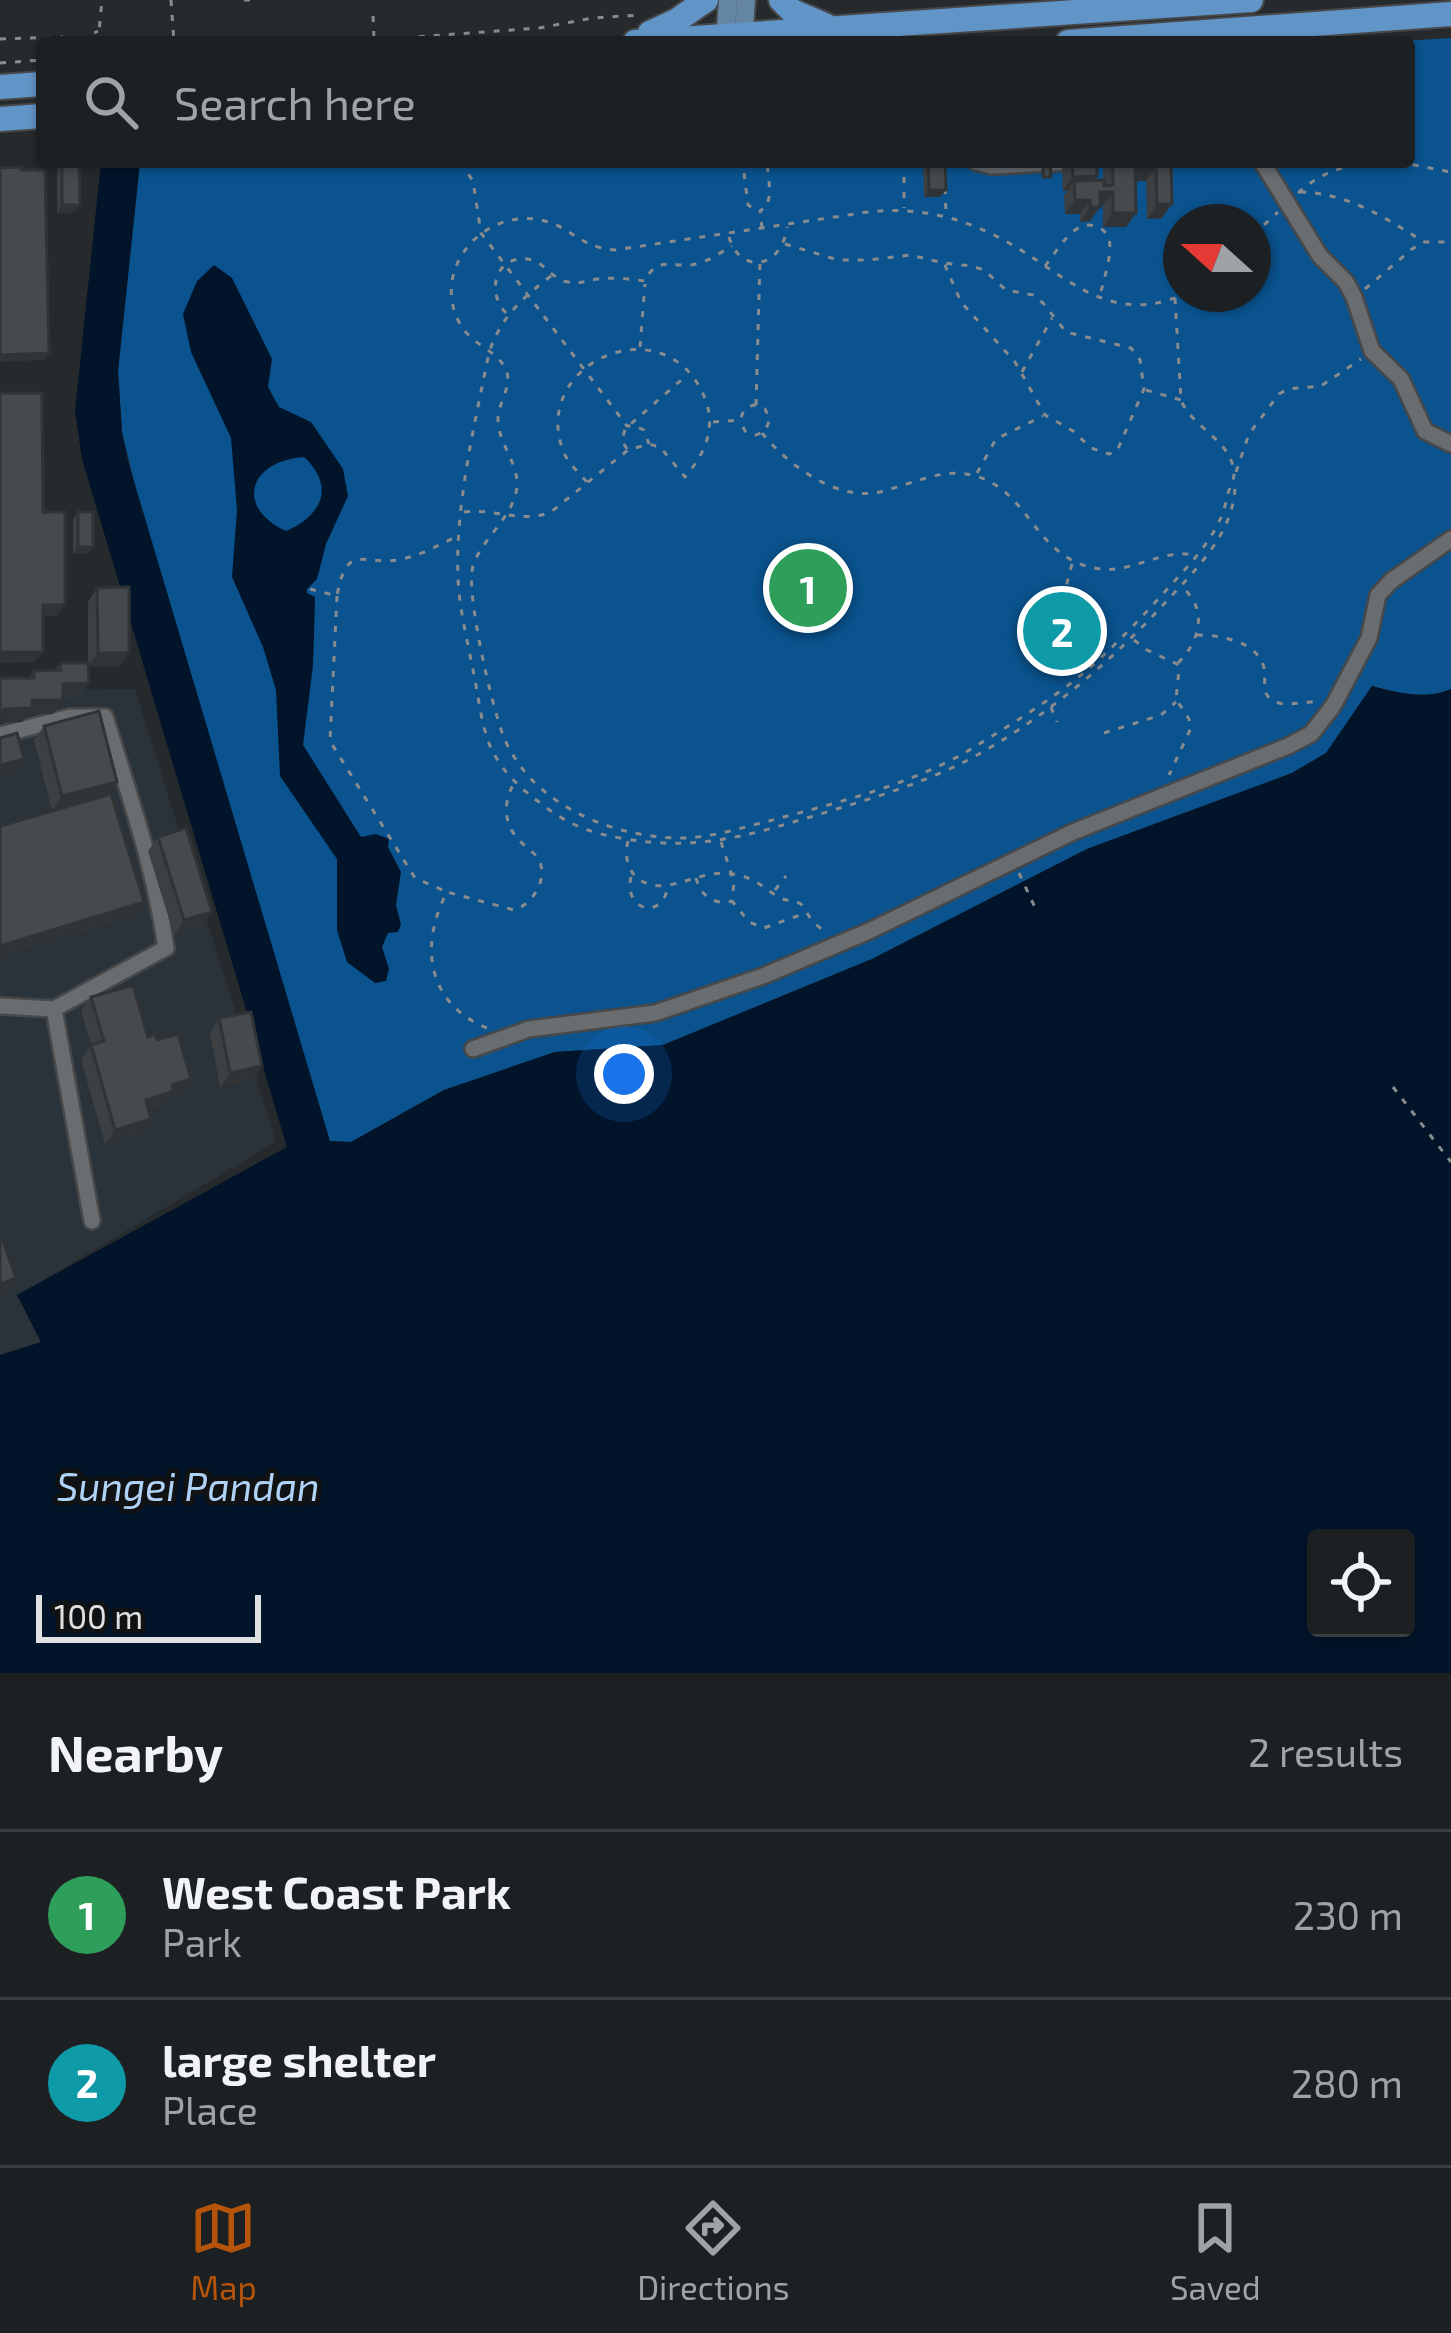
<!DOCTYPE html>
<html lang="en">
<head>
<meta charset="utf-8">
<style>
	:root { --surface:#1d2022; --page:#25282a; --text:#f1f3f6; --muted:#a0a3a5; --line:#3b3e40; --accent:#b45309 }
	body { margin:0; font-family:"Exo 2",sans-serif; background:var(--page); color:var(--text) }
	.controls { position:absolute; right:36px; bottom:36px; display:grid; overflow:hidden; border-radius:12px; box-shadow:0 3px 9px #0004 }
	.controls button { width:108px; height:108px; display:grid; place-items:center; padding:0; border:0; border-bottom:3px solid var(--line); background:var(--surface); color:var(--text); font:60px sans-serif }
	.compass { position:absolute; left:1163px; top:204px; width:108px; height:108px; border-radius:50%; background:var(--surface); box-shadow:0 3px 9px #0004; rotate:291deg }
	.scale { position:absolute; left:36px; bottom:30px; width:225px; box-sizing:border-box; padding-left:12px; border:6px solid #dee0e2; border-top:0; font-size:33px; line-height:42px; white-space:nowrap; color:#dee0e2; -webkit-text-stroke:9px #111214; paint-order:stroke }
	.you { position:absolute; left:624px; top:1074px; width:42px; height:42px; margin:-30px; border:9px solid #fff; border-radius:50%; background:#1a73e8; box-shadow:0 0 0 18px #1a73e833 }
	.badge { display:grid; place-items:center; width:78px; height:78px; border-radius:50%; background:var(--accent); color:#fff; font-size:39px; font-weight:700 }
	.pin { position:absolute; translate:-50% -50%; border:6px solid #fff; box-shadow:0 3px 12px #0006 }
	.list { margin:0; padding:0; list-style:none }
	h2 { display:flex; justify-content:space-between; align-items:center; height:156px; margin:0; padding:0 48px; font-size:51px }
	h2 small { font-size:39px; font-weight:400; color:var(--muted) }
	.list li { display:grid; grid-template-columns:78px 1fr auto; gap:36px; align-items:center; box-sizing:border-box; height:168px; padding:0 48px; border-top:3px solid var(--line) }
	.list b { display:block; font-size:45px; white-space:nowrap }
	.list p { margin:0; font-size:39px; white-space:nowrap; color:var(--muted) }
	.list em { font-size:39px; font-style:normal; color:var(--muted) }
	.icon { flex:none; width:66px; height:66px; fill:none; stroke:currentColor; stroke-width:2; stroke-linecap:round; stroke-linejoin:round }
	.map { position:relative; flex:none; width:1451px; height:1673px; overflow:hidden }
	.search { position:absolute; background:var(--surface); box-shadow:0 3px 9px #0004; left:36px; right:36px; top:36px; height:132px; display:flex; align-items:center; gap:30px; box-sizing:border-box; padding:0 42px; border-radius:12px; color:var(--muted); font-size:45px }
	.sheet { height:492px; background:var(--surface) }
	nav { display:flex; justify-content:space-around; align-items:center; box-sizing:border-box; height:168px; border-top:3px solid var(--line); background:var(--surface); font-size:33px; color:var(--muted) }
	nav a { display:grid; justify-items:center; gap:6px }
	nav .on { color:var(--accent) }
	.map>svg:first-child { display:block }
	.built { fill:#2a323a }
	.green { fill:#0a538e; fill-rule:evenodd }
	.water { fill:#011429; fill-rule:evenodd }
	.lines { fill:none; stroke-linecap:round; stroke-linejoin:round }
	.minor-casing { stroke:#46484a; stroke-width:20 }
	.major-casing { stroke:#46484a; stroke-width:22 }
	.highway-casing { stroke:#46484a; stroke-width:28 }
	.path { stroke:#898b8e; stroke-width:3; stroke-dasharray:6 9; stroke-linecap:butt }
	.minor { stroke:#696d70; stroke-width:15 }
	.major { stroke:#6585a4; stroke-width:18 }
	.highway { stroke:#6295c7; stroke-width:24 }
	.wall { fill:#3c4042 }
	.shaded-wall { fill:#313436 }
	.building { fill:#464a4d; stroke:#313436; stroke-width:3 }
	.labels { text-anchor:middle; stroke-width:10; stroke-linejoin:round; paint-order:stroke }
	.water-label { font-size:39px; font-style:italic; fill:#afd2f6; stroke:#111214 }
</style>
</head>
<body>
<div class="map">
<svg width="1451" height="1673" viewBox="0 0 1451 1673">
	<rect width="100%" height="100%" fill="#272a2d"/>
	<!-- built -->
	<polygon class="built" points="0,688 135,689 276,1142 18,1295 41,1343 0,1355"/>
	<!-- green -->
	<path class="green" d="M 1451,38 L 1451,689 C 1425,700 1398,693 1372,686 L 1326,753 L 1292,773 L 1087,849 L 872,959 L 663,1045 L 555,1052 L 444,1090 L 351,1142 L 329,1141 L 136,490 L 122,432 L 118,371 L 140,162 L 1409,162 L 1409,42 L 1385,42 ZM 1181,222 L 1253,222 L 1253,294 L 1181,294 Z"/>
	<!-- water -->
	<g class="water">
		<path d="M 101,162 L 140,162 L 118,371 L 122,432 L 128,461 L 330,1141 L 351,1142 L 444,1090 L 555,1052 L 663,1045 L 872,959 L 1087,849 L 1292,773 L 1326,753 L 1372,686 C 1399,693 1425,700 1451,689 L 1451,1673 L 0,1673 L 0,1355 L 41,1342 L 17,1295 L 287,1147 L 82,459 L 75,411 ZM 1316,1538 L 1406,1538 L 1406,1628 L 1316,1628 Z"/>
		<path d="M 214,265 L 232,278 L 272,359 L 268,387 L 279,407 L 311,422 L 343,469 L 348,496 L 326,544 L 317,579 L 307,589 L 307,593 L 315,597 L 315,604 L 313,665 L 303,745 L 361,837 L 376,834 L 389,839 L 388,847 L 401,872 L 396,905 L 401,925 L 398,932 L 388,933 L 382,947 L 389,969 L 386,981 L 375,983 L 347,962 L 337,930 L 337,859 L 280,776 L 276,690 L 263,647 L 232,577 L 237,510 L 231,438 L 191,352 L 183,314 L 197,281 ZM 304,457 C 335,486 323,515 286,531 C 235,508 248,461 304,457 Z"/>
	</g>
	<g class="lines">
		<defs>
			<g id="minor">
				<polyline points="976,162 992,166 1069,162"/>
				<polyline points="1262,162 1320,256 1346,282 1354,297 1372,351 1401,379 1425,431 1451,444"/>
				<path d="M 0,735 L 70,717 L 105,717 C 129,794 155,869 166,948 L 54,1009"/>
				<polyline points="0,1006 54,1009 92,1221"/>
				<polyline points="473,1049 529,1029 655,1013 763,976 869,931 1073,832 1288,746 1311,734 1333,706 1369,638 1378,595 1391,581 1451,539"/>
			</g>
			<g id="major">
				<polyline points="725,42 728,0"/>
				<polyline points="743,42 746,0"/>
			</g>
			<g id="highway">
				<polyline points="781,0 792,11 825,25"/>
				<polyline points="650,33 676,21 706,0"/>
				<polyline points="635,42 1251,0"/>
				<polyline points="1068,42 1451,14"/>
				<polyline points="0,87 42,84"/>
				<polyline points="0,119 42,116"/>
			</g>
		</defs>
		<!-- minor casing -->
		<use href="#minor" class="minor-casing"/>
		<!-- major casing -->
		<use href="#major" class="major-casing"/>
		<!-- highway casing -->
		<use href="#highway" class="highway-casing"/>
		<!-- path -->
		<g class="path">
			<polyline points="171,0 174,42"/>
			<polyline points="244,0 254,0"/>
			<polyline points="373,16 374,39"/>
			<polyline points="0,39 62,37 85,42"/>
			<polyline points="81,40 98,31"/>
			<polyline points="98,42 102,0"/>
			<polyline points="344,42 539,28 593,18 640,15"/>
			<polyline points="0,63 42,60"/>
			<polyline points="460,162 473,181 481,233 627,426 635,426 644,430 649,444"/>
			<polyline points="904,162 904,208"/>
			<polyline points="1398,162 1451,172"/>
			<polyline points="744,173 748,205 758,211"/>
			<polyline points="945,188 946,214"/>
			<path d="M 1300,192 C 1348,193 1384,217 1424,242"/>
			<path d="M 1298,193 C 1320,173 1342,166 1372,162"/>
			<polyline points="762,228 760,211 767,206 770,193 767,162"/>
			<polyline points="1253,235 1278,212"/>
			<path d="M 729,237 C 740,275 782,269 787,227"/>
			<polyline points="785,244 838,260 869,260 910,255 944,263 971,266 984,270 1006,290 1033,295 1043,303 1066,332 1131,348 1140,360 1144,389 1117,451 1109,454 1091,448 1073,431 1045,415 1015,362 961,302 944,263"/>
			<path d="M 1045,266 C 1057,252 1073,219 1095,226 C 1102,228 1106,232 1109,239 C 1113,254 1103,281 1100,296"/>
			<path d="M 551,276 C 523,297 500,318 489,353 C 475,422 455,506 458,577 C 459,609 468,643 474,675 C 479,699 482,733 494,754 C 507,777 523,790 544,806 C 570,826 594,834 626,839 C 703,852 757,833 830,811 C 876,797 923,783 966,761 C 1040,722 1108,665 1164,604 C 1196,569 1236,532 1235,482"/>
			<polyline points="1365,289 1412,249 1424,242 1451,242"/>
			<path d="M 1175,298 L 1181,400 C 1192,428 1229,438 1234,471 C 1235,480 1229,488 1227,497 C 1221,532 1193,561 1169,587 C 1143,616 1116,645 1086,671 C 1050,701 1007,727 966,752 C 907,786 835,803 769,821 C 740,828 711,838 681,838 C 628,838 569,818 532,780 C 520,767 509,751 503,735 C 492,707 465,591 473,566 C 482,538 513,518 517,487 C 519,463 497,442 498,418 C 499,400 515,383 504,366 C 493,348 470,344 459,322 C 431,268 484,208 541,220 C 571,226 578,247 615,250 L 868,212 C 914,207 954,215 996,236 C 1059,267 1105,330 1184,294"/>
			<path d="M 506,313 C 486,292 495,256 527,259 C 545,261 550,279 568,282 C 580,284 586,281 597,279 C 613,277 630,279 645,281 C 657,254 675,269 696,264 C 708,262 721,252 732,246"/>
			<polyline points="640,347 645,284"/>
			<polyline points="1022,372 1052,318"/>
			<polyline points="1146,390 1181,400"/>
			<polyline points="756,405 760,261"/>
			<polyline points="713,422 740,420 744,410 753,405 765,409 770,419 765,431 756,435 745,431 740,420"/>
			<path d="M 762,433 C 786,463 832,498 873,493 C 882,492 891,489 900,486 C 924,479 947,469 972,475 C 1030,489 1032,555 1094,568 C 1129,576 1160,548 1194,555"/>
			<polyline points="627,449 622,441 625,429 687,375"/>
			<polyline points="1236,472 1249,434 1279,394 1288,389 1321,386 1361,359"/>
			<polyline points="977,473 996,439 1043,416"/>
			<path d="M 464,512 C 495,508 522,524 551,512 L 628,450 L 649,444 L 660,447 L 685,477 C 704,455 716,430 706,401 C 669,301 527,362 564,453 C 569,464 579,473 587,482"/>
			<polyline points="1072,564 1066,587 1053,602 1045,635 1048,644 1073,654 1083,670"/>
			<path d="M 310,589 L 337,596 C 347,539 365,568 402,559 C 422,555 439,545 457,536"/>
			<polyline points="337,596 330,741 415,878 445,891"/>
			<path d="M 1197,635 C 1219,635 1258,641 1264,668 C 1267,682 1259,695 1276,702 C 1288,707 1303,701 1316,702"/>
			<polyline points="1134,640 1147,650 1177,664 1179,670 1176,699 1189,719 1191,728 1169,775"/>
			<polyline points="1071,650 1081,606 1079,602"/>
			<path d="M 1178,663 C 1200,641 1208,610 1183,588"/>
			<polyline points="1051,707 1057,722"/>
			<polyline points="1104,733 1161,715 1176,702"/>
			<path d="M 628,841 C 621,869 639,890 669,885 C 691,881 710,870 733,874 C 758,878 764,890 783,899 C 789,901 795,901 801,904 L 813,922 L 825,932"/>
			<polyline points="721,842 734,882 732,901 749,922 764,928 803,914"/>
			<polyline points="1019,873 1037,912"/>
			<path d="M 631,877 C 623,909 661,922 668,887"/>
			<path d="M 696,878 C 700,895 714,906 732,901"/>
			<polyline points="775,890 786,876"/>
			<path d="M 487,1028 C 427,1004 419,945 447,892 L 514,910 C 532,905 547,881 540,862 C 536,853 525,847 519,840 C 504,825 503,803 513,785"/>
			<polyline points="1393,1087 1451,1162"/>
		</g>
		<!-- minor -->
		<use href="#minor" class="minor"/>
		<!-- major -->
		<use href="#major" class="major"/>
		<!-- highway -->
		<use href="#highway" class="highway"/>
	</g>
	<!-- wall -->
	<g class="wall">
		<polygon points="61,162 83,162 79,168 75,212 57,213 57,171"/>
		<polygon points="926,162 945,162 946,190 940,197 924,197 923,166"/>
		<polygon points="1066,162 1097,162 1097,176 1094,181 1103,180 1103,165 1105,162 1171,162 1162,218 1147,219 1146,181 1135,181 1136,213 1126,227 1103,227 1103,206 1100,206 1090,221 1080,222 1080,214 1065,214 1064,195 1067,191 1063,191 1062,168"/>
		<polygon points="78,512 93,547 88,554 73,554 73,519"/>
		<polygon points="97,588 129,653 119,667 88,667 89,683 79,697 63,698 53,714 28,714 22,722 0,723 0,678 29,678 34,671 55,670 60,663 88,663 88,602"/>
		<polygon points="1063,595 1069,645 1049,640 1058,602"/>
		<polygon points="44,726 108,795 134,917 52,811 34,740"/>
		<polygon points="158,837 202,926 174,935 148,851"/>
		<polygon points="91,997 148,1037 181,1094 170,1097 164,1106 149,1110 151,1119 141,1133 105,1144 81,1060 91,1045 81,1011"/>
		<polygon points="219,1018 262,1066 252,1081 220,1087 210,1033"/>
	</g>
	<!-- shaded-wall -->
	<g class="shaded-wall">
		<polygon points="1135,167 1156,167 1146,181 1125,182"/>
		<polygon points="1097,176 1087,190 1074,181 1067,191 1063,191 1073,177"/>
		<polygon points="929,190 946,190 940,197 924,197"/>
		<polygon points="1100,192 1113,192 1103,206 1090,206"/>
		<polygon points="1075,200 1090,200 1080,214 1065,214"/>
		<polygon points="1157,204 1172,204 1162,218 1147,219"/>
		<polygon points="62,205 80,205 75,212 57,213"/>
		<polygon points="1090,207 1100,207 1090,221 1080,222"/>
		<polygon points="1113,213 1136,213 1126,227 1103,227"/>
		<polygon points="49,353 44,360 0,362 0,355"/>
		<polygon points="78,547 93,547 88,554 73,554"/>
		<polygon points="43,605 65,605 57,616 35,616"/>
		<polygon points="1054,633 1074,638 1069,645 1049,640"/>
		<polygon points="0,652 43,652 35,662 0,663"/>
		<polygon points="98,653 129,653 119,667 88,667"/>
		<polygon points="89,683 79,697 53,698 63,684"/>
		<polygon points="32,700 63,700 53,714 28,714 22,722 0,723 0,714 4,709"/>
		<polygon points="24,759 14,773 0,777 0,765"/>
		<polygon points="117,782 107,796 52,811 62,796"/>
		<polygon points="144,902 134,917 0,957 0,946"/>
		<polygon points="212,912 202,926 174,935 184,920"/>
		<polygon points="262,1066 252,1081 220,1087 230,1073"/>
		<polygon points="191,1079 181,1094 170,1097 164,1106 136,1114 146,1100 172,1085"/>
		<polygon points="151,1119 141,1133 105,1144 115,1130"/>
		<polygon points="16,1278 6,1292 0,1295 0,1284"/>
	</g>
	<!-- building -->
	<g class="building">
		<polygon points="66,162 81,162 79,162 80,205 62,205 62,164 67,164"/>
		<polygon points="928,162 945,162 946,190 929,190"/>
		<polygon points="1043,162 1050,162 1051,177 1043,177"/>
		<polygon points="1072,162 1097,162 1097,176 1073,177"/>
		<polygon points="1113,162 1171,162 1172,204 1157,204 1156,167 1135,167 1136,213 1113,213 1113,192 1100,192 1100,207 1090,207 1090,200 1075,200 1074,181 1104,180 1104,186 1113,185"/>
		<polygon points="21,167 21,170 45,170 49,353 0,355 0,168"/>
		<polygon points="0,393 42,393 43,512 65,512 65,605 43,605 43,652 0,652"/>
		<rect x="78" y="512" width="15" height="35"/>
		<polygon points="129,587 129,653 98,653 97,588"/>
		<polygon points="1063,595 1082,599 1074,638 1054,633"/>
		<polygon points="60,663 88,663 89,683 63,684 63,700 32,700 32,708 4,709 0,721 0,678 34,678 34,671 61,670"/>
		<polygon points="99,711 117,782 62,796 44,726"/>
		<polygon points="17,733 24,759 0,765 0,738"/>
		<polygon points="111,794 144,902 0,946 0,826"/>
		<polygon points="186,828 212,912 184,920 158,837"/>
		<polygon points="133,985 148,1037 155,1034 157,1040 178,1034 191,1079 172,1085 174,1091 146,1100 151,1119 115,1130 91,1045 104,1041 91,997"/>
		<polygon points="251,1012 262,1066 230,1073 219,1018"/>
		<polygon points="0,1232 16,1278 0,1284"/>
	</g>
	<g class="labels">
		<!-- water labels -->
		<g class="water-label">
			<text x="188" y="1501">Sungei Pandan</text>
		</g>
	</g>
</svg>
<div class="controls">
<button><svg class="icon" aria-label="locate" viewBox="0 0 24 24"><circle cx="12" cy="12" r="6"/><path d="M12 2v4M12 18v4M2 12h4M18 12h4"/></svg></button>
</div>
<svg class="compass" viewBox="-18 -18 36 36"><path d="M0-13l5 13h-10z" fill="#e53935"/><path d="M0 13l5-13h-10z" fill="#a0a3a5"/></svg>
<div class="scale">100 m</div>
<div class="you"></div>
<div class="pin badge" style="left:808px;top:588px;background:#2e9e5b">1</div>
<div class="pin badge" style="left:1062px;top:631px;background:#0f9aa8">2</div>
<div class="search"><svg class="icon" aria-label="search" viewBox="0 0 24 24"><circle cx="10" cy="10" r="6"/><path d="M15 15l6 6"/></svg>Search here</div>
</div>
<section class="sheet">
<h2>Nearby<small>2 results</small></h2>
<ul class="list">
<li><span class="badge" style="background:#2e9e5b">1</span><div><b>West Coast Park</b><p>Park</p></div><em>230 m</em></li>
<li><span class="badge" style="background:#0f9aa8">2</span><div><b>large shelter</b><p>Place</p></div><em>280 m</em></li>
</ul>
</section>
<nav>
<a class="on"><svg class="icon" aria-label="map" viewBox="0 0 24 24"><path d="M3 6l6-2 6 2 6-2v14l-6 2-6-2-6 2zM9 4v14M15 6v14"/></svg>Map</a>
<a><svg class="icon" aria-label="directions" viewBox="0 0 24 24"><path d="M12 3l9 9-9 9-9-9zM9 14v-3h6M13 9l2 2-2 2"/></svg>Directions</a>
<a><svg class="icon" aria-label="saved" viewBox="0 0 24 24"><path d="M7 4h10v16l-5-4-5 4z"/></svg>Saved</a>
</nav>
</body>
</html>
